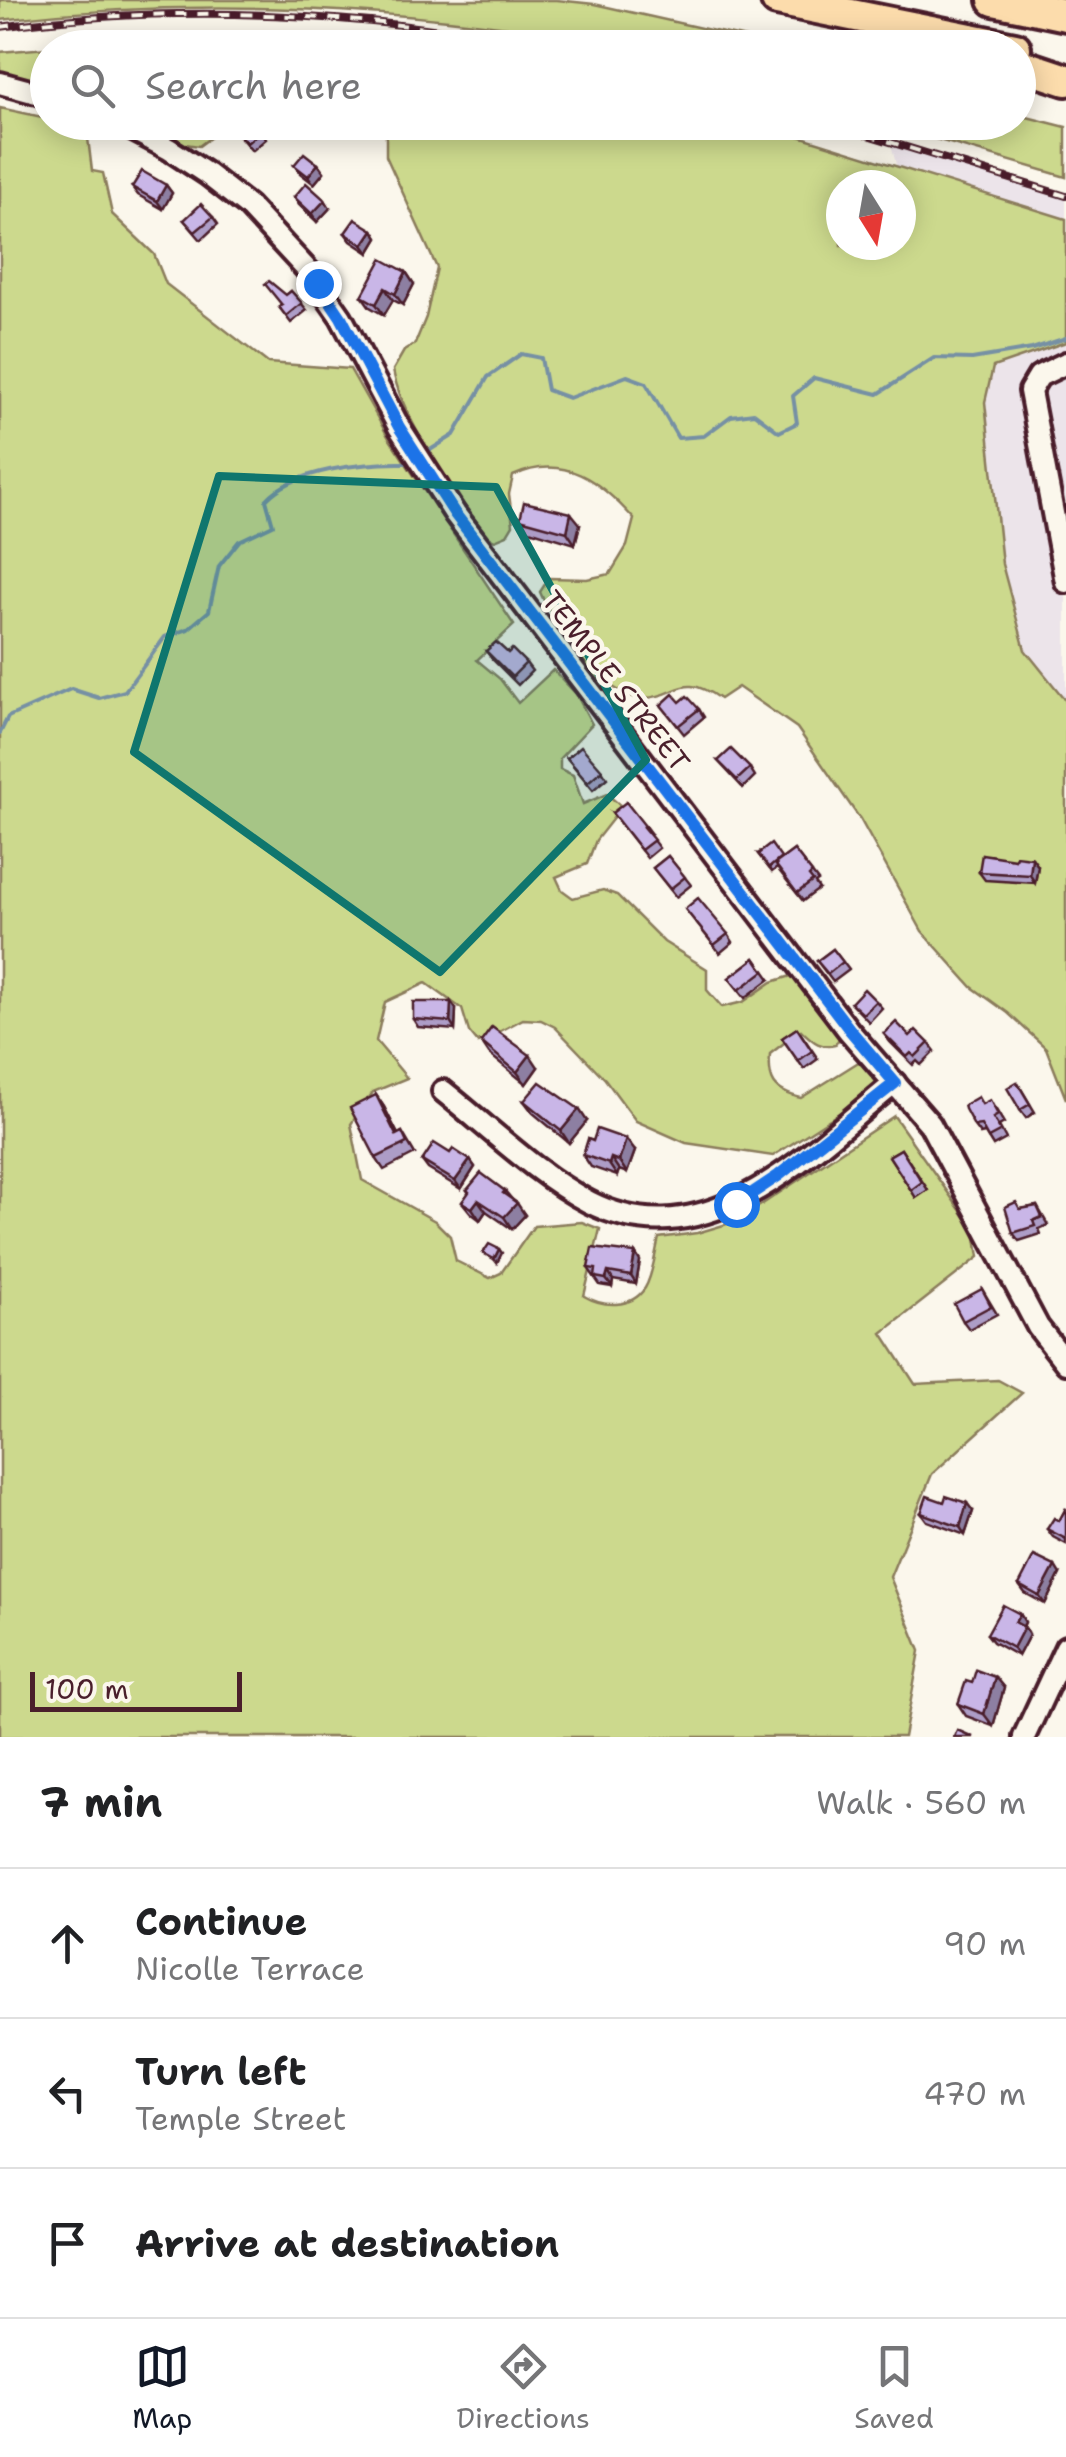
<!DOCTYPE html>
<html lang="en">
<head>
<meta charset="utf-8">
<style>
	:root { --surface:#fff; --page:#f2f2f2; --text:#202124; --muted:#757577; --line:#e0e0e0; --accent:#111827 }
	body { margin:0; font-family:"Shantell Sans",sans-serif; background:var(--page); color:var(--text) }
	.compass { position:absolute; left:826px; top:170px; width:90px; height:90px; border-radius:50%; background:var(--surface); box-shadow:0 5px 25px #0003; rotate:169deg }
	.scale { position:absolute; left:30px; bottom:25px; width:212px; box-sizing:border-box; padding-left:10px; border:5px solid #4a1f2b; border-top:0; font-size:28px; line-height:35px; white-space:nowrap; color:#4a1f2b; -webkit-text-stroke:8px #fbf7ec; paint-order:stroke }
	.stop { position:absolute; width:30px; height:30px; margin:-22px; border:8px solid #1a73e8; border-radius:50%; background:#fff }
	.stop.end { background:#1a73e8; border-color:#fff; box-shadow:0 2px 10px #0008 }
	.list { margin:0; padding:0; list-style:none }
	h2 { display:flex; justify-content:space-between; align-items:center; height:130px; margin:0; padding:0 40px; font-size:42px }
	h2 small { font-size:32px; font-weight:400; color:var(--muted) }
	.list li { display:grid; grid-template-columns:65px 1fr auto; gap:30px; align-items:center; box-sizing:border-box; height:150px; padding:0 40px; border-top:2px solid var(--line) }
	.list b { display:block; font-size:38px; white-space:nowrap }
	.list p { margin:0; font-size:32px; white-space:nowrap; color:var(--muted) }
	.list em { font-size:32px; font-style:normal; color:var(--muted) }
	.icon { flex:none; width:55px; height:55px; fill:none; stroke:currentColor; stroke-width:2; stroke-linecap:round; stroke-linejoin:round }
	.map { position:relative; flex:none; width:1066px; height:1737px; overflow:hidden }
	.search { position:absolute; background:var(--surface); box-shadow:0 5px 25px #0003; left:30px; right:30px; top:30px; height:110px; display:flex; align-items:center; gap:25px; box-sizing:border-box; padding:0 35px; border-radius:55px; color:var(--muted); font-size:38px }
	.sheet { height:580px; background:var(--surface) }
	nav { display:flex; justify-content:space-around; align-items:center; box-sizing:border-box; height:140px; border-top:2px solid var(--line); background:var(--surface); font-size:28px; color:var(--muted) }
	nav a { display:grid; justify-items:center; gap:5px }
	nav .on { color:var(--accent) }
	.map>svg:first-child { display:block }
	.built { fill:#ece4ea }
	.green { fill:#ccd98d; stroke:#8b7c5c; stroke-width:2.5; fill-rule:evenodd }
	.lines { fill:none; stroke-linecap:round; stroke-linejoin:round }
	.stream { stroke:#7690a4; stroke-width:4 }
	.minor-casing { stroke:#4a1f2b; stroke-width:28 }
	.highway-casing { stroke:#4a1f2b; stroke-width:38 }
	.minor { stroke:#fbf7ec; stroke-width:20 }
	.highway { stroke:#fcdcac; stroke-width:30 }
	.rail-casing { stroke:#4a1f2b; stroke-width:8 }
	.rail { stroke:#fbf7ec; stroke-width:4; stroke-dasharray:11; stroke-linecap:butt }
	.wall { fill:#ad9dc7; stroke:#4a1f2b; stroke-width:2.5 }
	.shaded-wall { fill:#8d7fa2; stroke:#4a1f2b; stroke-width:2.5 }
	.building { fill:#c9b6e7; stroke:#4a1f2b; stroke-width:2.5 }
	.route { stroke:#1a73e8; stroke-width:12 }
	.marked { fill:#0f766e; fill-opacity:0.2; stroke:#0f766e; stroke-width:8; stroke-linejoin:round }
	.labels { text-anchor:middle; stroke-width:9; stroke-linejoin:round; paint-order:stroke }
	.street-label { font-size:28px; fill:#4a1f2b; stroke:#fbf7ec }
</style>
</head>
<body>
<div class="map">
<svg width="1066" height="1737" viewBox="0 0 1066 1737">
	<rect width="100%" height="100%" fill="#fbf7ec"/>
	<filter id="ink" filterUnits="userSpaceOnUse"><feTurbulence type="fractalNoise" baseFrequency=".01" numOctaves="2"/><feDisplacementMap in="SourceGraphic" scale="20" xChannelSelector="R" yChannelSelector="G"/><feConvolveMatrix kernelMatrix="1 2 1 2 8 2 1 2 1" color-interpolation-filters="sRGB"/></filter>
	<g filter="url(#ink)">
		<!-- built -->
		<polygon class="built" points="890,140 1066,196 1066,760 1045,763"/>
		<!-- green -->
		<g class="green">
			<path d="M 0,0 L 557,0 L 594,4 L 786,47 C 726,48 663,53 603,48 C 573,45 544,32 515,28 C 344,5 171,0 0,20 Z"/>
			<polygon points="189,37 330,47 55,47"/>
			<polygon points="47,48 47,89 0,74 0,52"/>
			<path d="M 0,108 L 47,118 L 48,122 L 60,123 L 88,138 L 92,171 L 103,173 L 112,214 L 154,254 L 166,284 L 268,363 L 350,369 L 389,438 L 514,625 L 477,660 L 500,679 L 518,703 L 553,670 L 576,694 L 592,724 L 560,758 L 560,769 L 573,775 L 583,804 L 607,794 L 622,807 L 596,840 L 587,864 L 556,877 L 562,890 L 573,898 L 603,890 L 617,895 L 664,942 L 707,969 L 707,990 L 722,1007 L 743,1002 L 772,982 L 804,972 L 842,1034 L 835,1045 C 819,1049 812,1040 801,1030 L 770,1054 C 768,1081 773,1091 801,1098 L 860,1061 L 884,1084 L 773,1156 L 686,1143 L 636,1121 L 605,1079 L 555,1027 L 541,1020 L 523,1019 L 478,1043 L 469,1032 L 462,1009 L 426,983 L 385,1002 L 376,1041 L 407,1078 L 373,1092 L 351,1124 L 362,1180 L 435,1221 L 450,1236 L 456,1261 L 490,1278 L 501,1273 L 534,1226 L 582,1222 L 600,1229 L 584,1296 C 603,1307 631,1309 645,1288 C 653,1275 655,1253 659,1238 L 697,1233 L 737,1221 L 894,1116 L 975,1231 L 979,1257 L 882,1333 L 915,1384 L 998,1380 L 1022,1393 L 932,1474 L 890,1577 L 920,1651 L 904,1737 L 0,1737 Z"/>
			<polygon points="1019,115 1066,127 1066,177 881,123 1018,122"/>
			<polygon points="141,123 221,123 211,137 199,146 185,144"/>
			<path d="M 386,123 L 757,123 L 1066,219 L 1066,342 L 993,367 L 985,402 L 1002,564 L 1025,650 L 1066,701 L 1066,1099 L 1046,1048 L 1008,1013 L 972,987 L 922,931 L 860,819 L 797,728 L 738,687 L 720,699 C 681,671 679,697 645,698 C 622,699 608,680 587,673 C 575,643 552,621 540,592 L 549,578 L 587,579 L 610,574 L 627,546 L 634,519 C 601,482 564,452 513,476 L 509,494 L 513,525 L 507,535 L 495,540 L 483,534 C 454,489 402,421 393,370 L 404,351 L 415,344 L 426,317 L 437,268 L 386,156 ZM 841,185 L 901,185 L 901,245 L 841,245 Z"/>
		</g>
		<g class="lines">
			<!-- stream -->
			<g class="stream">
				<polyline points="427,452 454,435 488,377 521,354 541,358 547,390 569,398 627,376 646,383 678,438 704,436 731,416 754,413 779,432 797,423 793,396 814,378 878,394 934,358 972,359 1032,349 1066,338"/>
				<path d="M 0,733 L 8,717 L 71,689 L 99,698 L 125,691 L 165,637 L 188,629 L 209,611 L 219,566 L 239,541 L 273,525 L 266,500 C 294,469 366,462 407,463"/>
			</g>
			<defs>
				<g id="minor">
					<polyline points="0,83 48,96"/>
					<polyline points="118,122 169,149 207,174 248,206 311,274 341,317 399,427 455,514 849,1031 930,1124 1038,1327 1066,1363"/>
					<polyline points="1066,363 1039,376 1030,391 1066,582"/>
					<path d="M 443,1091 C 487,1126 540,1177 589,1202 C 708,1263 810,1151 895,1083"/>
					<polyline points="1024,1737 1066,1647"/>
				</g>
				<g id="highway">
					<polyline points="777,0 1015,48"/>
					<polyline points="994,0 1066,15"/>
					<polyline points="1018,64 1066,80"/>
				</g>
			</defs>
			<!-- minor casing -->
			<use href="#minor" class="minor-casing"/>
			<!-- highway casing -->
			<use href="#highway" class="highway-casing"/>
			<!-- minor -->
			<use href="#minor" class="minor"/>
			<!-- highway -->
			<use href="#highway" class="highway"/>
			<defs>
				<g id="rail">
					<path d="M 0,27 C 181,3 371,13 550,48"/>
					<polyline points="825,122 1066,196"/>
				</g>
			</defs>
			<!-- rail casing -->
			<use href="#rail" class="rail-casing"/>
			<!-- rail -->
			<use href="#rail" class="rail"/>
		</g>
		<!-- wall -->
		<g class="wall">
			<polygon points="246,126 261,131 266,139 252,151 232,127"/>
			<polygon points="318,164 324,172 314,184 300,173 294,165"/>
			<polygon points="166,185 172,193 163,209 138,195 132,187"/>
			<polygon points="294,197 325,200 330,208 317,222 299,205"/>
			<polygon points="213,217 218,224 201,240 184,220"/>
			<polygon points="373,230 378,238 369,253 351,241 345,233"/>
			<polygon points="406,272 414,284 403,305 393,300 384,315 370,307 362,296"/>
			<polygon points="291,291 307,310 291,323 279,307 286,295"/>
			<polygon points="520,519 580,524 575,544 529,530"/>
			<polygon points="486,651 508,653 526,663 532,671 518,685 492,659"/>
			<polygon points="680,702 699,709 704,717 684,734 661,705"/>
			<polygon points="567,758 602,770 607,778 593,790"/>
			<polygon points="718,761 750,768 755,776 743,788"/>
			<polygon points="612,813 645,826 651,834 649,835 659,848 647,858"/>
			<polygon points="794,850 818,881 815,883 819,889 803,901 777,868 772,872 758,854 782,859"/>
			<polygon points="668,856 691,885 676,897 653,868"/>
			<polygon points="1032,858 1038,866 1035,883 985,880 979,872 1015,859"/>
			<polygon points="685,909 728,934 733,942 720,953"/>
			<polygon points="833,949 849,970 833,982 817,961"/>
			<polygon points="755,958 770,979 745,998 729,978"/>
			<polygon points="876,1001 882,1008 869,1022 851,1003"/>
			<polygon points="456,1009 455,1030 418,1027 413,1019"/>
			<polygon points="797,1028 818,1059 804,1069 782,1038"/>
			<polygon points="884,1034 910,1036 929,1043 935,1051 921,1065 917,1061 913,1065 890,1042"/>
			<polygon points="481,1042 538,1067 526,1084 489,1054"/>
			<polygon points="1017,1082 1035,1112 1026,1118 1020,1110"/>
			<polygon points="376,1095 384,1107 398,1134 402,1132 415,1154 384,1170 376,1158"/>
			<polygon points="524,1101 587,1121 569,1143 533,1113"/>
			<polygon points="983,1104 995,1108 1004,1123 999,1126 1006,1139 993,1146 985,1133 980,1134 974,1126"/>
			<polygon points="901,1149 928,1190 916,1198 889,1156"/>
			<polygon points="635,1151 627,1173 619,1170 617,1176 591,1167 583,1155"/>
			<polygon points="450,1153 470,1160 475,1167 461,1189 428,1169 422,1161"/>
			<polygon points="467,1190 505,1191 525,1215 512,1229 486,1211 480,1220 471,1213 462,1202 469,1193"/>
			<polygon points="1037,1206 1048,1225 1039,1229 1041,1234 1019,1241 1013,1233 1021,1209"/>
			<polygon points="635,1253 640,1261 636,1284 613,1280 612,1287 600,1285 588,1268"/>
			<polygon points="982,1289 997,1314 969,1329 963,1321"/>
			<polygon points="1066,1508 1066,1544 1053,1537 1047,1529 1059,1521"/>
			<polygon points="973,1511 965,1535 927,1521 921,1513"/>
			<polygon points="1060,1574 1045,1604 1025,1593 1019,1585"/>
			<polygon points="1020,1614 1025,1622 1023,1627 1029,1635 1018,1656 993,1642 987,1634"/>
			<polygon points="995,1677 1004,1688 993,1726 966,1716 958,1704 972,1683"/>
		</g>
		<!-- shaded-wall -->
		<g class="shaded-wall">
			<polygon points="318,164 324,172 314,184 308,176"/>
			<polygon points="166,185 172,193 163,209 157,201"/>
			<polygon points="325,200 330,208 317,222 312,214"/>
			<polygon points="373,230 378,238 369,253 363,245"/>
			<polygon points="406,272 414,284 403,305 395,294"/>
			<polygon points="385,288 393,300 384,315 376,304"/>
			<polygon points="571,513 580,524 575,544 567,532"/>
			<polygon points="1032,858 1038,866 1035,883 1030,875"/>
			<polygon points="451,1002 456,1009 455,1030 450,1022"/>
			<polygon points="530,1055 538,1067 526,1084 517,1072"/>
			<polygon points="376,1095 384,1107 404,1147 396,1135"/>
			<polygon points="579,1109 587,1121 569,1143 561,1131"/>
			<polygon points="626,1139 635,1151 627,1173 619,1161"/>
			<polygon points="611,1158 619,1170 617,1176 609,1164"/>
			<polygon points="470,1160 475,1167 461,1189 455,1181"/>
			<polygon points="478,1200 486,1211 480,1220 472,1208"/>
			<polygon points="517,1203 525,1215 512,1229 504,1217"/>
			<polygon points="499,1249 502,1253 497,1263 494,1259"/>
			<polygon points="635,1253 640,1261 636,1284 631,1276"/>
			<polygon points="608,1272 613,1280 612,1287 606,1279"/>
			<polygon points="967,1503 973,1511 965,1535 960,1527"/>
			<polygon points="1055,1566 1060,1574 1045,1604 1039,1596"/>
			<polygon points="1020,1614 1025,1622 1021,1630 1015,1622"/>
			<polygon points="1024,1627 1029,1635 1018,1656 1013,1648"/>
			<polygon points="995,1677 1004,1688 993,1726 984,1714"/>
		</g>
		<!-- building -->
		<g class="building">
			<polygon points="236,122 243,122 246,126 250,122 253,122 261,131 247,143 232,127"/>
			<polygon points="304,153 318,164 308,176 294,165"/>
			<polygon points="142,171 166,185 157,201 132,187"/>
			<polygon points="306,183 325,200 312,214 294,197"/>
			<polygon points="201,204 213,217 195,232 184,220"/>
			<polygon points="355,219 373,230 363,245 345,233"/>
			<polygon points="382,259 406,272 395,294 385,288 376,304 362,296"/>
			<polygon points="269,281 286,295 291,291 302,303 286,316 279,307 282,305 265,284"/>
			<polygon points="524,502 571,513 567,532 520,519"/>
			<polygon points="496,642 508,653 512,649 526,663 512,677 486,651"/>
			<polygon points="673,694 680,702 687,696 699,709 678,726 661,705"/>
			<polygon points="581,746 602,770 588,782 567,758"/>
			<polygon points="731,749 750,768 737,780 718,761"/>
			<polygon points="626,802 645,826 643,827 654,840 641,850 612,813"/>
			<polygon points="771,844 781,858 769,868 758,854"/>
			<polygon points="794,850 812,873 809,876 813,881 797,893 775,864"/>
			<polygon points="982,854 1015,859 1016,856 1032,858 1030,875 979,872"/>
			<polygon points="668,856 685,877 670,889 653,868"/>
			<polygon points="698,898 728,934 714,945 685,909"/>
			<polygon points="833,949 843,962 828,974 817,961"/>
			<polygon points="755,958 764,971 739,990 729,978"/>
			<polygon points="864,989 876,1001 863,1014 851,1003"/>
			<polygon points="413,1002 451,1002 450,1022 413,1019"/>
			<polygon points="896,1022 910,1036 916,1030 929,1043 915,1057 911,1053 907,1057 884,1034"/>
			<polygon points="492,1027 530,1055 517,1072 481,1042"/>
			<polygon points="797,1028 812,1051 798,1061 782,1038"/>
			<polygon points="540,1082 579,1109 561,1131 524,1101"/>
			<polygon points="1017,1082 1030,1104 1020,1110 1007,1088"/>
			<polygon points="376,1095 396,1135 402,1132 407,1143 376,1158 350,1108"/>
			<polygon points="978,1097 982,1104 990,1100 998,1115 993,1118 1001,1131 988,1138 981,1125 974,1126 965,1109 964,1105"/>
			<polygon points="597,1129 626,1139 619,1161 611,1158 609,1164 583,1155 588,1139 593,1141"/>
			<polygon points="434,1143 450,1153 453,1149 470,1160 455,1181 422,1161"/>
			<polygon points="901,1149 922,1182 911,1190 889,1156"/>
			<polygon points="481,1173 505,1191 503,1193 517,1203 504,1217 478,1200 472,1208 462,1202 469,1192 467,1190"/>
			<polygon points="1016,1202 1020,1209 1037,1206 1042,1217 1033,1221 1035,1226 1013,1233 1005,1207"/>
			<polygon points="489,1244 499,1249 494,1259 483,1253"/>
			<polygon points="592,1248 635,1253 631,1276 608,1272 606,1279 595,1277 596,1269 588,1268"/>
			<polygon points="982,1289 991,1306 963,1321 954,1304"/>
			<polygon points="927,1496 944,1502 946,1496 967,1503 960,1527 921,1513"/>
			<polygon points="1066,1508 1066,1539 1047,1529 1054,1518 1059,1521"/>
			<polygon points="1034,1556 1055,1566 1039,1596 1019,1585"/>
			<polygon points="1003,1605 1020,1614 1015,1622 1024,1627 1013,1648 987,1634"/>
			<polygon points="976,1670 995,1677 984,1714 958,1704 966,1681 972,1683"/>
			<polygon points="957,1730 973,1737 954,1737"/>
		</g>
	</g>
	<g class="lines" filter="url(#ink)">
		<!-- route -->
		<polyline class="route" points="318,283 341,317 399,427 455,514 850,1030 895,1083 778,1176 736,1204"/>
	</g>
	<!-- marked area -->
	<path class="marked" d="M 219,476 L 496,487 L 646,760 L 440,972 L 134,752 Z"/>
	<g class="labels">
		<!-- street labels -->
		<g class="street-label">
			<text transform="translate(616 681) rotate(52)" y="10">TEMPLE STREET</text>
		</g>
	</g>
</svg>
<svg class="compass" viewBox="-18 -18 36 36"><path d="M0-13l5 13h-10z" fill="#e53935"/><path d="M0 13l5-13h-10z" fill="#757577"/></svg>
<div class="scale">100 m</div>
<div class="stop" style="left:736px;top:1204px"></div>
<div class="stop end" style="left:318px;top:283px"></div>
<div class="search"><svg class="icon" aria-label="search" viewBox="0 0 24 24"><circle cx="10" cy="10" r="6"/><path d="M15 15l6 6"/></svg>Search here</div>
</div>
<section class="sheet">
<h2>7 min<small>Walk · 560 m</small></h2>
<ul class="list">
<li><svg class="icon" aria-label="ahead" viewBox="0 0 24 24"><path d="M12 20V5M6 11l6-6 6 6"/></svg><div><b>Continue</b><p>Nicolle Terrace</p></div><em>90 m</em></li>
<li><svg class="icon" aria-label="left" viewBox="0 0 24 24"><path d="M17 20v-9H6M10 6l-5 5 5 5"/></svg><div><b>Turn left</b><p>Temple Street</p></div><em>470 m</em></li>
<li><svg class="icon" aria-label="arrive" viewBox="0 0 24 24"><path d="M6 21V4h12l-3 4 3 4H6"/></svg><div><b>Arrive at destination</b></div></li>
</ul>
</section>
<nav>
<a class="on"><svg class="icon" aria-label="map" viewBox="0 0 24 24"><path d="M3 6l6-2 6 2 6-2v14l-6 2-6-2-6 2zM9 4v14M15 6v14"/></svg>Map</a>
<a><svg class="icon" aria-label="directions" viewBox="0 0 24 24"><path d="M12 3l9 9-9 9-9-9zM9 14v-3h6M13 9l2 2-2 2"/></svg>Directions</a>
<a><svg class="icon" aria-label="saved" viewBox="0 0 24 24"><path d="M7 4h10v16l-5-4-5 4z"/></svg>Saved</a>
</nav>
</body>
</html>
